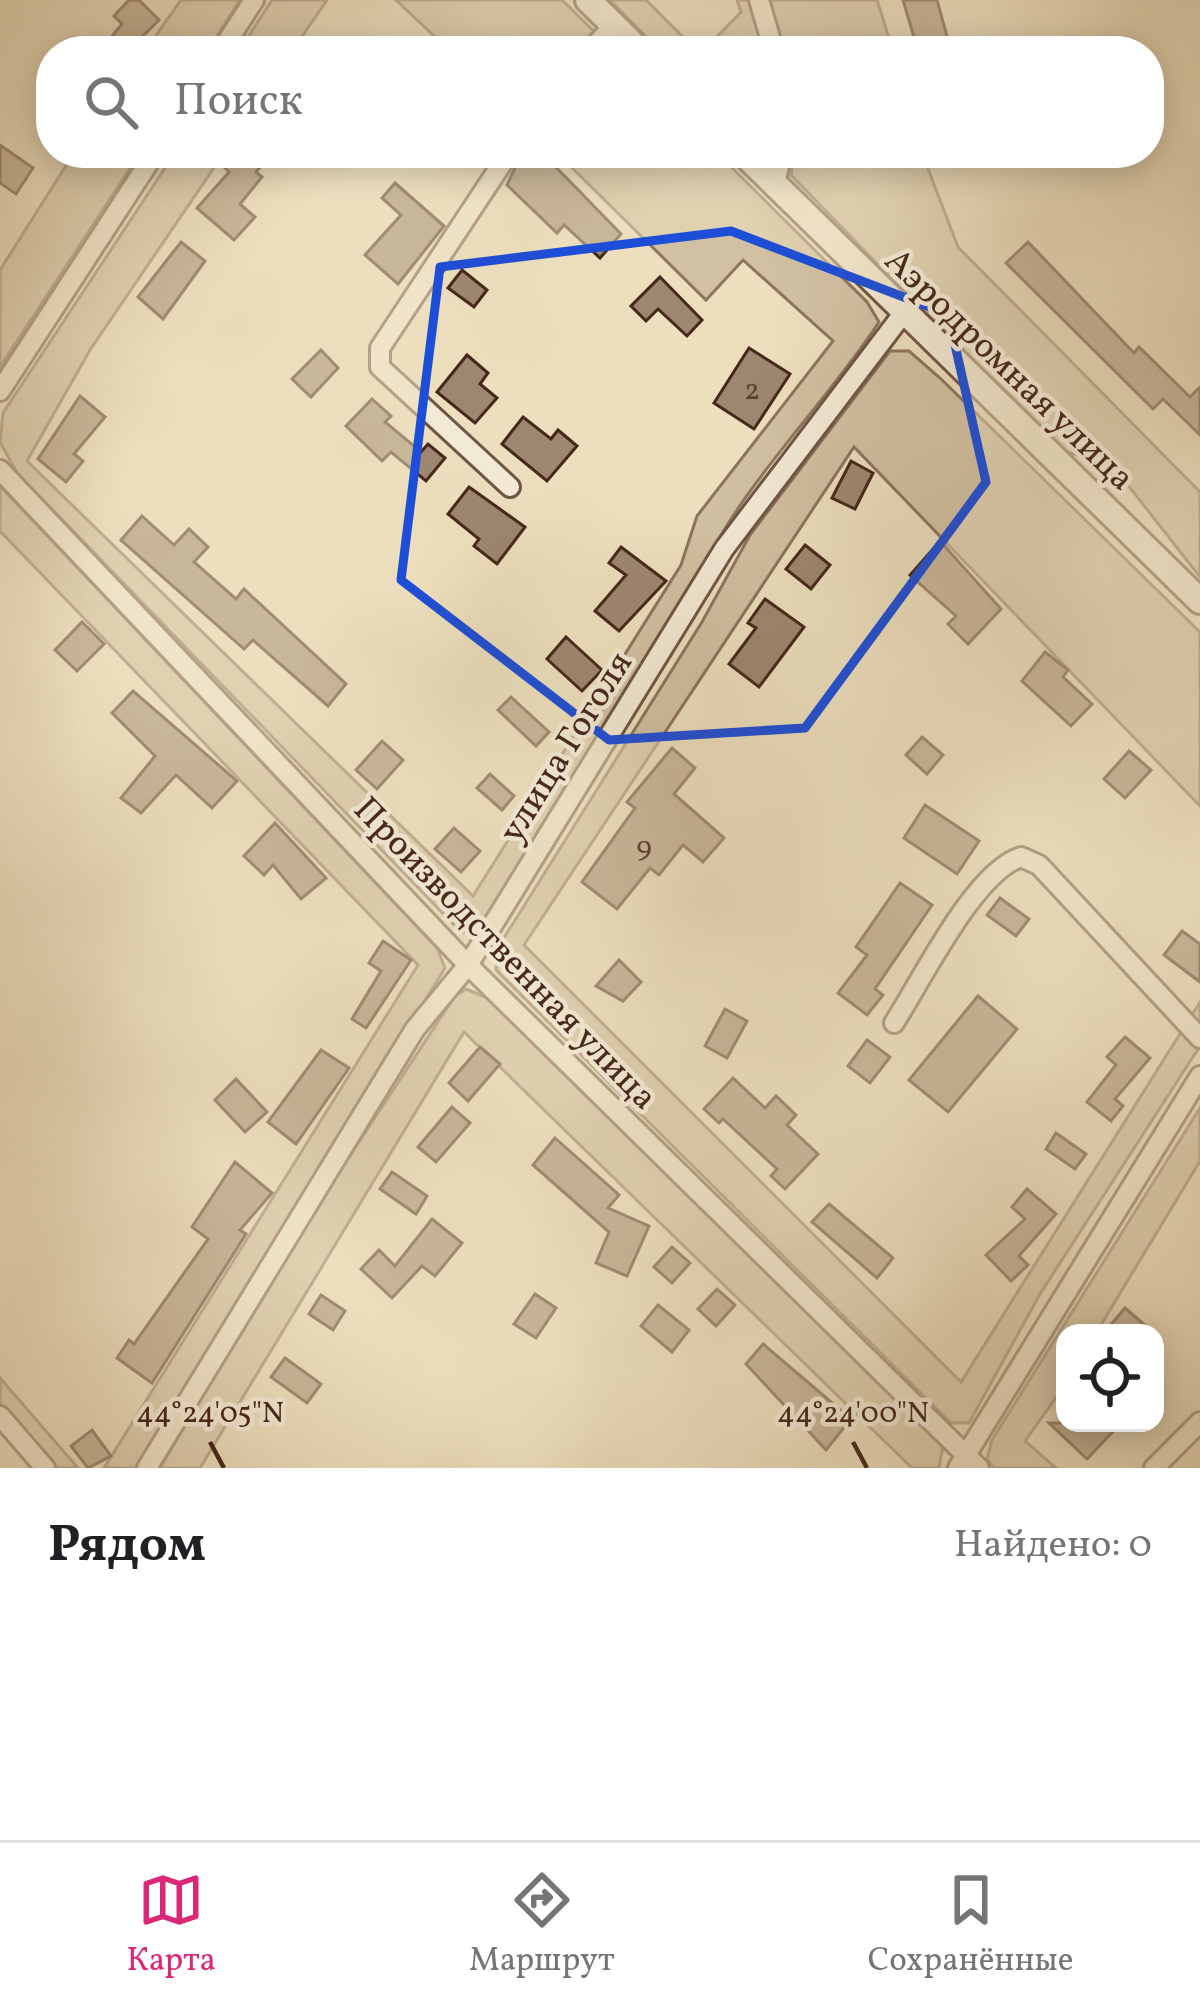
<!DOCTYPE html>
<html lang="ru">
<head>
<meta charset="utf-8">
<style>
	:root { --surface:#fff; --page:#f6f6f6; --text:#202124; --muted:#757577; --line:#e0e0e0; --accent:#db2777 }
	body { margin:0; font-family:Vollkorn,serif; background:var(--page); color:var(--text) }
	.controls { position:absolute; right:36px; bottom:36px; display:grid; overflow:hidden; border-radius:24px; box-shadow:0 6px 30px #0003 }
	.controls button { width:108px; height:108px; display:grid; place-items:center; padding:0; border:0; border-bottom:3px solid var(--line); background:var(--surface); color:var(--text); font:60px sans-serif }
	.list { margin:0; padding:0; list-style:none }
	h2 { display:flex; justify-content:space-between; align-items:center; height:156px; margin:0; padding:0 48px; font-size:51px }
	h2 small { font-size:39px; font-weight:400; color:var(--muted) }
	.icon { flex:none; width:66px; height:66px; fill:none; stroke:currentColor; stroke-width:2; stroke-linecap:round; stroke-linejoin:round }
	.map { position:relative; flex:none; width:1200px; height:1468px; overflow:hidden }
	.search { position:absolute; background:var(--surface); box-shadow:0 6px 30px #0003; left:36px; right:36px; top:36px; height:132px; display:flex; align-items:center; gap:30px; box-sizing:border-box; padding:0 42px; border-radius:48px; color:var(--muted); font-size:45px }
	.sheet { height:372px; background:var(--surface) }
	nav { display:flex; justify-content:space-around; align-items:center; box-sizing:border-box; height:168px; border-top:3px solid var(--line); background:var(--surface); font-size:33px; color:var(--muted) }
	nav a { display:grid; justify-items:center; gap:6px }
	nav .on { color:var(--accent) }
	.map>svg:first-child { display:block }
	.green { fill:#d1c0a2; stroke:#8c745e; stroke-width:3 }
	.building { fill:#9d8770; stroke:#46271b; stroke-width:3 }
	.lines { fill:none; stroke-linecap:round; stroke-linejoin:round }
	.minor-casing { stroke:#705544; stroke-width:24 }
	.tertiary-casing { stroke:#705544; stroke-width:30 }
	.minor { stroke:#f3ead5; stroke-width:18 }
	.tertiary { stroke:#f3ead5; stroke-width:24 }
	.marked { fill:none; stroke:#1d4ed8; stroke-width:9; stroke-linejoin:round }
	.ticks { fill:none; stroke:#46271b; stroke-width:4.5 }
	.labels { text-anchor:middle; stroke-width:9; stroke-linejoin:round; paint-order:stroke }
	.number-label { font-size:30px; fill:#5c3f30 }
	.street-label { font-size:36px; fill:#46271b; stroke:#f3ead5 }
	.ticks-label { font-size:30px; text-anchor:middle; fill:#46271b; stroke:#f3ead5; stroke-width:9; stroke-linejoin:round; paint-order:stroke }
</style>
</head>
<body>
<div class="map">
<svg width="1200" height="1468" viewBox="0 0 1200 1468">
	<rect width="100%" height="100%" fill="#eddfbe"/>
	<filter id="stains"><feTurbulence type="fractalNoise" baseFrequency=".00167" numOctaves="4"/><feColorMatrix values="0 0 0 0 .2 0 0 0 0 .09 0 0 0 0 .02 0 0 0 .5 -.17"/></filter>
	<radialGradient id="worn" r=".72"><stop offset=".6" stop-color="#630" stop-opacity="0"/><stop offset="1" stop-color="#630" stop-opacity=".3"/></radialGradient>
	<!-- green -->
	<g class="green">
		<polygon points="181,0 240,0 207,51 145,51"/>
		<polygon points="272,0 327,0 292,51 239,51"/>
		<polygon points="396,0 562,0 614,51 450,51"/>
		<polygon points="610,0 646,0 697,51 660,51"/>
		<polygon points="737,0 753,0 768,51 703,51 741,12"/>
		<polygon points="769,0 877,0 893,51 784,51"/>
		<polygon points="74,153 140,153 0,367 0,270"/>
		<path d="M 175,153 L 224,153 L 90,350 L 27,461 L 473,896 L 681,565 L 697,516 L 833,341 L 743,260 L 706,300 L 557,153 L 717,153 L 867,302 L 879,322 C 816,418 724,499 686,609 L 486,922 L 462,933 L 17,473 L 0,442 L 3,413 Z"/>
		<polygon points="794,153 922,153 958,247 1200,492 1200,577 1113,466 1057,449 791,175"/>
		<polygon points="890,351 909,351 940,378 1200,632 1200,806 854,447 524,945 961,1382 1200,1002 1200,1046 1040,1294 969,1423 951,1423 496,970 497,949 702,622 750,535"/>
		<polygon points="0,486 437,948 445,968 135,1468 104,1468 418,965 0,531"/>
		<polygon points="466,989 490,999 943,1445 939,1468 912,1468 464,1032 200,1468 160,1468 280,1262 455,996"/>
		<polygon points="1200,1108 1200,1161 1096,1333 1065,1333 1065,1385 1025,1441 1056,1468 994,1468 987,1459 992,1440"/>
		<polygon points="0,1378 78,1468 54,1468 0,1403"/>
	</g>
	<!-- building -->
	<g class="building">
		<polygon points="129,0 139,0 159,20 128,51 100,51 122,24 114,16"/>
		<polygon points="903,0 937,0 951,51 918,51"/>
		<polygon points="0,145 33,168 16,194 0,183"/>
		<polygon points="234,153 272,153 256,172 262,177 240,204 255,217 234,240 197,208 229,172 223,166"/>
		<polygon points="522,153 559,153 551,162 621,234 600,258 564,225 557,233 507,185"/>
		<polygon points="395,183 444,226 398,284 365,255 401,215 382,198"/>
		<polygon points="181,242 205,261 163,319 138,297"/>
		<polygon points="1028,242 1134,353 1139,347 1190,397 1200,387 1200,435 1163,399 1153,409 1006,263"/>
		<polygon points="462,270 487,290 474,307 448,288"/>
		<polygon points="660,277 702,320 687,336 658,309 646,321 631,306"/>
		<polygon points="749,348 790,374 754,429 714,403"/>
		<polygon points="321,350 338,368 311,397 292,379"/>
		<polygon points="467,355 488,373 480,384 497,398 475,423 437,392"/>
		<polygon points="80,396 105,417 74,454 83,461 66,482 38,459"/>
		<polygon points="372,399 391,416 385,422 421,452 428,444 445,458 426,481 391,452 382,461 346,426"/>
		<polygon points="523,417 551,439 558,430 577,446 547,481 502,444"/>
		<polygon points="851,461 873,473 855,509 832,498"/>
		<polygon points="469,487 525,527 497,564 474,546 479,539 448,514"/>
		<polygon points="142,516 174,545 189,529 208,547 194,562 236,599 244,589 346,684 328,706 253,640 244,649 121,540"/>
		<polygon points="940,541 1001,609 968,644 948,624 956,616 910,575"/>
		<polygon points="805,545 830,565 811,589 786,569"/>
		<polygon points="621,547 666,581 619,631 595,611 626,575 609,563"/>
		<polygon points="765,599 804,627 759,687 729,664 756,628 748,623"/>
		<polygon points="82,622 104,644 77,671 55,650"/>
		<polygon points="566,637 602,670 582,691 547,659"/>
		<polygon points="1045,652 1068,670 1063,677 1092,704 1071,726 1022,681"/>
		<polygon points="133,691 237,781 212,808 176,775 141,813 121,798 155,756 112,713"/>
		<polygon points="511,697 549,732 536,746 498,710"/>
		<polygon points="922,737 943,755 927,774 906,755"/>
		<polygon points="382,741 403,760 377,789 356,770"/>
		<polygon points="672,748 695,768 674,794 724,838 703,862 683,845 659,875 650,868 617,909 582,882 635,808 627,802"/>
		<polygon points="1129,751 1151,770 1125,798 1104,779"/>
		<polygon points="490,774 514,796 502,810 477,788"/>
		<polygon points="925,805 979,841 957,874 904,838"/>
		<polygon points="275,823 326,878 301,899 273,865 264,875 244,856"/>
		<polygon points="454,828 480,851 461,872 435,849"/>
		<polygon points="900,883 932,905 875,989 883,995 867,1015 838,993 867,955 856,947"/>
		<polygon points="1000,898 1029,919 1016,936 987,915"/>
		<polygon points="1182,931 1200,944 1200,982 1164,955"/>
		<polygon points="383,941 411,960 366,1028 352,1019 381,971 369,963"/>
		<polygon points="619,960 641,982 623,1001 596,986"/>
		<polygon points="978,996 1017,1029 948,1112 909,1080"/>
		<polygon points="725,1009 747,1021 727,1058 705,1046"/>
		<polygon points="1125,1037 1150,1058 1115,1099 1123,1106 1111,1121 1087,1102 1116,1065 1107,1057"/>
		<polygon points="867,1040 890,1057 870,1083 848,1066"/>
		<polygon points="480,1047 500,1064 468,1101 449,1083"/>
		<polygon points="321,1050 349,1068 296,1144 268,1122"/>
		<polygon points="733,1078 765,1108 776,1096 796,1115 787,1125 818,1154 785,1189 771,1176 777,1169 723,1119 719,1123 704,1109"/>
		<polygon points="236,1079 267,1112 245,1132 215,1100"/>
		<polygon points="452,1107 470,1123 436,1162 418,1147"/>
		<polygon points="1056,1133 1086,1154 1075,1169 1046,1149"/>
		<polygon points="555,1138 619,1195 608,1208 649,1226 627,1276 596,1263 609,1232 533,1165"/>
		<polygon points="235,1162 272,1193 240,1230 246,1234 152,1383 117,1358 129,1340 134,1344 208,1239 192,1227"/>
		<polygon points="392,1172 427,1196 416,1214 380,1189"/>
		<polygon points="1027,1189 1056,1214 1019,1256 1028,1265 1011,1281 986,1255 1025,1219 1012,1207"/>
		<polygon points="829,1204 893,1258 877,1278 812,1222"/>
		<polygon points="432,1219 462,1243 435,1276 422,1266 392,1298 361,1269 379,1250 395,1266"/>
		<polygon points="672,1247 690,1263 672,1283 654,1267"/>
		<polygon points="717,1289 735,1305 716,1326 698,1309"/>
		<polygon points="535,1294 556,1308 536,1338 514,1324"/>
		<polygon points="321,1295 345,1311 333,1330 309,1314"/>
		<polygon points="658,1305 689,1330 672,1352 641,1326"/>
		<polygon points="1125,1308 1154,1333 1104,1333"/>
		<polygon points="763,1344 851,1419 826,1450 746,1364"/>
		<polygon points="285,1358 321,1384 307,1403 271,1377"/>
		<polygon points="1049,1423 1121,1423 1087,1459"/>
		<polygon points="92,1430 111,1456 88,1468 71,1446"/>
	</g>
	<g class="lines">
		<defs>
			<g id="minor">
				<polyline points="759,0 774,51"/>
				<polyline points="221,51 254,0"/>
				<polyline points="590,51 614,25"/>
				<polyline points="509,153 380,348 380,367 510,487"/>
				<polyline points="775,184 782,153"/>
				<polyline points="0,391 155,153"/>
				<polyline points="0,470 468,965 979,1468"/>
				<path d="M 894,1023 C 922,980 974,872 1021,857 L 1039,865 L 1200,1038"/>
				<polyline points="0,1416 45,1468"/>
				<polyline points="147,1468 415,1029 468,965 724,549 902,315"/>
				<polyline points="958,1468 1200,1076"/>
				<polyline points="1154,1468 1200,1422"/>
			</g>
			<g id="tertiary">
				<polyline points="588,0 640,51"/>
				<polyline points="743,153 1200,601"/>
			</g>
		</defs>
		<!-- minor casing -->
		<use href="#minor" class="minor-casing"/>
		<!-- tertiary casing -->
		<use href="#tertiary" class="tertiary-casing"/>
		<!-- minor -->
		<use href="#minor" class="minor"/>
		<!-- tertiary -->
		<use href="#tertiary" class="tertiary"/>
	</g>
	<!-- marked area -->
	<path d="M0 0H1200V1468H0ZM 731,231 L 948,314 L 986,482 L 805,728 L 609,740 L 401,580 L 440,267 Z" fill="#eddfbe" fill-opacity=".55" fill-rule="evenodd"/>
	<path class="marked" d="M 731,231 L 948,314 L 986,482 L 805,728 L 609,740 L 401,580 L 440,267 Z"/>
	<!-- ticks -->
	<path class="ticks" d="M 210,1442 L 224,1468M 853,1442 L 867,1468"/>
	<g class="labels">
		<!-- number labels -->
		<g class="number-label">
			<text x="752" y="399">2</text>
			<text x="644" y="856">9</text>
		</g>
		<!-- street labels -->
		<g class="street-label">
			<text transform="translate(1011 368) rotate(44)" y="13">Аэродромная улица</text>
			<text transform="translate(564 746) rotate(-58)" y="13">улица Гоголя</text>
			<text transform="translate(507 952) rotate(46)" y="13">Производственная улица</text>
		</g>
	</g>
	<g class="ticks-label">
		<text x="210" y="1422">44°24'05"N</text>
		<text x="853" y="1422">44°24'00"N</text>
	</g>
	<rect width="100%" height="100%" filter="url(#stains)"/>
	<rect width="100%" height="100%" fill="url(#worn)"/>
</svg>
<div class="controls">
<button><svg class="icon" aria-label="locate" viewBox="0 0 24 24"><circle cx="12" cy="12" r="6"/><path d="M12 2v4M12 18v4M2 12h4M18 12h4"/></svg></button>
</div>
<div class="search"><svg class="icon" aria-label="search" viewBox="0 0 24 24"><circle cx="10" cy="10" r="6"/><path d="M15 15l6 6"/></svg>Поиск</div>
</div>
<section class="sheet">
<h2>Рядом<small>Найдено: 0</small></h2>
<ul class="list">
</ul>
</section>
<nav>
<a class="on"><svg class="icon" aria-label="map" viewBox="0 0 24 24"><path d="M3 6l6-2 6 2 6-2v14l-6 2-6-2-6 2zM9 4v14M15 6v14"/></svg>Карта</a>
<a><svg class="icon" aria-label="directions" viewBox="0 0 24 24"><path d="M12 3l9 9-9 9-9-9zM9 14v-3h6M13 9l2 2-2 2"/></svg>Маршрут</a>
<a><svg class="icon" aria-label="saved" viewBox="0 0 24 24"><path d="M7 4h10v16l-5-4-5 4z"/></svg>Сохранённые</a>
</nav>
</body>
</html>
